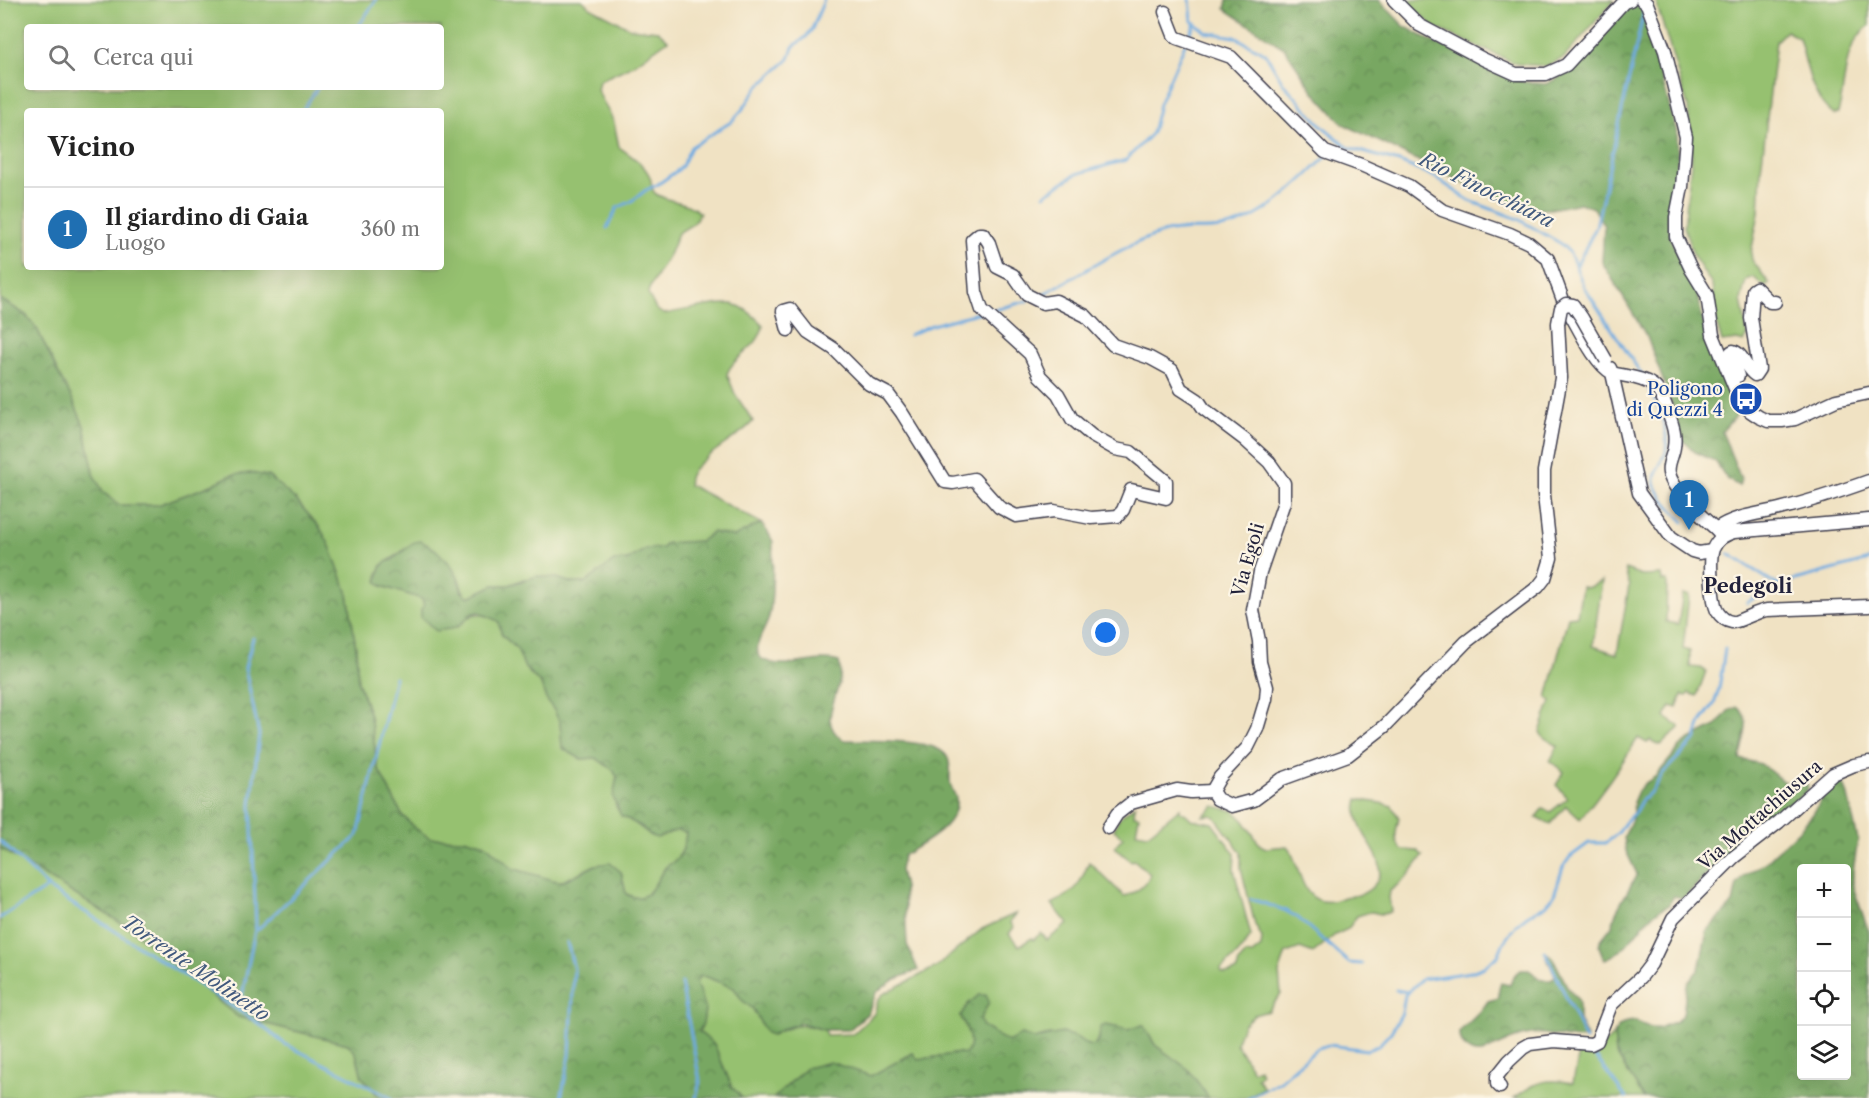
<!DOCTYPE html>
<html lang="it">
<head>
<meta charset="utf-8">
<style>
	:root { --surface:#fff; --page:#f2f2f2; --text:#222; --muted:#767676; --line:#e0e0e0; --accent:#1f6fb2 }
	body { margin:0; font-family:"Libre Caslon Text",serif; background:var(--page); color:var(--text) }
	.controls { position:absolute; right:18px; bottom:18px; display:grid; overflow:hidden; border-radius:6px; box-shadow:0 6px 24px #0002 }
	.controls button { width:54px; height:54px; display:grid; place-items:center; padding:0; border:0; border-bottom:2px solid var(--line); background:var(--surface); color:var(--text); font:30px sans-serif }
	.you { position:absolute; left:1106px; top:633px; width:21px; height:21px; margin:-15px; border:4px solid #fff; border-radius:50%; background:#1a73e8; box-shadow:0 0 0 9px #1a73e833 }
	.badge { display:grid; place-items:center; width:39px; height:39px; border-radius:50%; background:var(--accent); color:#fff; font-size:20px; font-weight:700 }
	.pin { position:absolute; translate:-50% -50px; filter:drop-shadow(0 2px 3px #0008) }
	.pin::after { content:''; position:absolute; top:32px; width:21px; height:18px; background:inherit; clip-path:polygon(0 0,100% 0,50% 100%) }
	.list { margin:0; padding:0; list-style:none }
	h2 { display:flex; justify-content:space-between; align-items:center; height:78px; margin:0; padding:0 24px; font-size:26px }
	h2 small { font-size:20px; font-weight:400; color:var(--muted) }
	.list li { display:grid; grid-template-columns:39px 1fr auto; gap:18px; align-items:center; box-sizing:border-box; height:84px; padding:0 24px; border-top:2px solid var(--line) }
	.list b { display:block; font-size:22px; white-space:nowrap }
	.list p { margin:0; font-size:20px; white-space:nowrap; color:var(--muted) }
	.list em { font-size:20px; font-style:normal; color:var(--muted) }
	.icon { flex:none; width:33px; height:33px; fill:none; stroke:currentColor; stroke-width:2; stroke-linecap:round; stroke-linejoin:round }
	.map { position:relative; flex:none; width:1869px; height:1098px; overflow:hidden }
	.search { position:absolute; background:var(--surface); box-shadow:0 6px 24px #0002; left:24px; top:24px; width:420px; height:66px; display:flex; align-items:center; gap:15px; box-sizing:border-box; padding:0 21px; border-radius:6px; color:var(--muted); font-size:22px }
	.panel { position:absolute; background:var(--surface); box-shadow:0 6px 24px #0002; left:24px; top:108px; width:420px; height:162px; border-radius:6px }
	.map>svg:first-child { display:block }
	.green { fill:#96c16f; stroke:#5c7255; stroke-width:1.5; fill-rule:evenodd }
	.forest { fill:url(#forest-crowns); stroke:#4d644e; stroke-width:1.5; fill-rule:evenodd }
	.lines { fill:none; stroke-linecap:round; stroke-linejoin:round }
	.stream { stroke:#6fabe0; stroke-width:3 }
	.minor-casing { stroke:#413f4f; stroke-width:15 }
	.minor { stroke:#fff; stroke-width:12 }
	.minor-bridge-casing { stroke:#413f4f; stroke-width:15; stroke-linecap:butt }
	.minor-bridge { stroke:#fff; stroke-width:12 }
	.labels { text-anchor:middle; stroke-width:4.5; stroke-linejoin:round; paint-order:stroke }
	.transit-label { font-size:18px; fill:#164399; stroke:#fcf5e5; text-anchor:end }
	.street-label { font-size:18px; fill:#22223b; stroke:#fcf5e5 }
	.water-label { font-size:20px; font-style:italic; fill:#41597d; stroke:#fcf5e5 }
	.neighbourhood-label { font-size:20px; font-weight:bold; fill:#22223b; stroke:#fcf5e5 }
</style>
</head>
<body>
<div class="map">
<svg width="1869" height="1098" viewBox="0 0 1869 1098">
	<defs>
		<pattern id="forest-crowns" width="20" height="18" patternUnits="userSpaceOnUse" patternTransform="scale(1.5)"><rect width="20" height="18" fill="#78a762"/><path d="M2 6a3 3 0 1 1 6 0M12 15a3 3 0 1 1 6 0" fill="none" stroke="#628852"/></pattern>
	</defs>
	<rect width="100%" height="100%" fill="#fcf5e5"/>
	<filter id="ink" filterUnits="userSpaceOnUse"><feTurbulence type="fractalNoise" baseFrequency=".0167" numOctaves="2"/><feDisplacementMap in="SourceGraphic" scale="12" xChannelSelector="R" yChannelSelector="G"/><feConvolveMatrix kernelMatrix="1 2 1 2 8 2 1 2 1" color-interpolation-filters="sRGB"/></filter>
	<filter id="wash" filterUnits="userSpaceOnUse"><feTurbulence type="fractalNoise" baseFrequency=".008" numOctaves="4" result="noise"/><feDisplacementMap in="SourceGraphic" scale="24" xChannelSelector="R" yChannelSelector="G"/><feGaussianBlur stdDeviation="1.35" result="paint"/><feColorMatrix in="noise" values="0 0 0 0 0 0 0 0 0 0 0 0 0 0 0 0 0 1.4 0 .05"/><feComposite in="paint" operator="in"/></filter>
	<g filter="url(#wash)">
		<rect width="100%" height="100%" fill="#f0e2c3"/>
		<!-- green -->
		<g class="green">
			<path d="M 0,0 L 582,0 L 590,7 L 630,28 L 658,31 L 668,40 L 633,65 L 599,81 L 597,90 L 614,122 L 619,147 C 631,156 644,163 650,177 C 652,183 651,191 656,194 C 670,203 686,200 700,213 L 693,224 L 678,233 L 670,253 L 649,289 L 648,294 L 656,309 L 663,314 C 685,311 709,303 731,304 C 743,305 755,317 763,325 C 760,348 734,355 727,374 L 735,394 L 753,421 C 742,438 682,464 689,485 L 761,523 L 734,537 L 713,532 L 701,541 L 667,543 L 662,548 L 646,549 L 628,560 L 614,561 L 586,583 L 571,583 L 557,578 L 523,579 L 509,585 L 494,585 L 469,597 C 460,591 462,585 458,577 C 452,567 429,540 416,542 C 411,543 406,548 401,552 C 392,560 382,562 378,574 L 382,586 L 422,599 L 424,605 L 456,628 C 475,611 475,611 499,621 L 502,635 L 517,649 L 525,668 L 541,684 L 546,699 L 554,710 L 560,723 L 563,748 L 581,759 L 596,758 L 613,770 L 617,777 C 608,821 625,811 651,836 L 678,830 L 686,832 C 685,844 683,854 673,862 C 666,868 670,861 665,868 C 654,882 650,906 626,894 L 621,872 L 595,865 L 563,881 L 549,880 L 512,869 L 485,844 L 467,839 L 430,838 L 415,828 L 402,815 L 378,768 L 370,716 L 358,682 L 356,648 L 348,594 L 329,544 L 320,528 L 295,499 L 231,475 L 212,485 L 158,505 L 120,505 L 104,493 L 95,478 L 84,426 L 71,396 L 62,381 L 37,329 L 26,315 L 0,299 ZM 27,27 L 441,27 L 441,87 L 27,87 ZM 27,111 L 441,111 L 441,267 L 27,267 Z"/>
			<polygon points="1404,0 1614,0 1564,58 1546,66 1517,64 1434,27"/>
			<path d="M 1654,0 L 1869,0 L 1869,26 C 1841,46 1847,84 1838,113 L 1834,115 C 1810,98 1807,64 1799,38 L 1786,31 L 1776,41 L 1761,170 L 1759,213 L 1751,253 L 1752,260 L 1769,283 L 1765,287 L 1753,277 L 1746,280 L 1741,300 L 1748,336 L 1744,342 L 1737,340 L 1722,342 L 1717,325 L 1712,285 L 1694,257 L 1684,227 L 1692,154 L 1688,107 L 1656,2 Z"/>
			<path d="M 1625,569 L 1644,576 L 1661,575 L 1662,581 L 1667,581 L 1666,622 L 1678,624 L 1683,594 L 1689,595 L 1683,649 L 1690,651 L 1690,667 L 1701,668 L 1706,671 L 1697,696 L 1689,693 L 1687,696 L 1682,695 L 1677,708 L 1671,706 L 1665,717 L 1680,727 L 1661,745 L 1650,740 L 1647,743 L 1638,738 C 1620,767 1601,793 1580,819 L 1566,806 L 1550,824 L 1536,817 L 1543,808 L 1550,812 L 1568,798 L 1556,785 L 1564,772 L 1550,761 L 1558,746 L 1543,737 L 1540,732 L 1551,701 L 1547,698 L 1568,617 L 1577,616 L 1582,587 L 1587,588 L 1602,581 L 1593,646 L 1617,654 L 1629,586 Z"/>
			<path d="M 1358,799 C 1370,802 1380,802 1392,806 L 1399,818 C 1396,832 1392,840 1403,850 L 1418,851 L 1423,856 L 1406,878 L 1390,891 L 1389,898 L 1391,911 C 1383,916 1380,914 1372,912 C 1368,912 1361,915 1357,916 L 1348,929 L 1335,935 L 1313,953 L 1300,948 L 1286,953 L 1279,973 L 1281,994 L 1268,1011 L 1254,1015 L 1243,1025 L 1236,1044 L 1253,1071 L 1259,1068 L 1262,1074 L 1257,1078 L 1264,1088 L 1245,1098 L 1209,1098 L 1188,1069 L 1155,1045 L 1143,1025 L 1128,1030 L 1106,1025 L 1094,1046 L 1087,1045 L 1076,1037 L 1048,1035 L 1034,1039 L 1021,1035 L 1008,1042 L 983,1027 L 980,1020 L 989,1002 L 960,1016 C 967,1027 974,1043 966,1054 L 959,1053 L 917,1060 L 913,1053 L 871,1076 L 853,1070 L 806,1068 L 774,1098 L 742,1098 L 732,1087 L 714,1044 L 699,1032 L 703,1023 L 705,1009 L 695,982 L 700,976 L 706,977 L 734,988 L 742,1000 L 753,1009 L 766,1033 L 772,1035 C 794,1024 801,1023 824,1030 L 826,1035 L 853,1034 L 874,1014 L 878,1000 L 883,994 L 936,967 L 982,929 L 1017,913 L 1010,922 L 1014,927 L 1009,934 L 1019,946 L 1032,938 L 1033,940 L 1041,933 L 1047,940 L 1068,924 L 1052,904 C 1076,892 1079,887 1089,862 L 1124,896 C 1135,894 1147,885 1150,874 L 1134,860 L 1131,861 L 1114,847 L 1123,837 L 1114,830 L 1119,818 L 1135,805 L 1134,815 L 1139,816 L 1136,832 L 1148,834 L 1180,808 L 1180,811 L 1186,814 L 1191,819 L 1212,823 L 1235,854 L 1234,870 L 1251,936 L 1238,954 L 1221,969 L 1221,972 C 1227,975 1231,973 1237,970 L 1239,962 L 1246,954 L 1251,955 L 1261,947 L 1262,938 L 1255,925 L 1241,868 L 1241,852 L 1215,817 L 1211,815 L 1203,816 L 1214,806 L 1234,811 L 1244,821 L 1260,845 L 1266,848 L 1287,846 C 1302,862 1297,906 1333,901 C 1339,900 1344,896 1350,896 C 1369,896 1386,879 1378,859 C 1370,840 1351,822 1358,799 Z"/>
			<polygon points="0,848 134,931 238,1017 348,1044 356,1053 362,1077 380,1098 0,1098"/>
			<path d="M 1614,1034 L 1616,1054 L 1644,1098 L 1514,1098 C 1537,1081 1545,1078 1573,1083 L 1579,1053 C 1595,1054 1604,1045 1614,1034 Z"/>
		</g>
		<!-- forest -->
		<g class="forest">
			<polygon points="1227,0 1379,0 1404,26 1431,41 1524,82 1547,84 1571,70 1625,6 1633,4 1642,8 1677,133 1678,157 1668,219 1672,242 1696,287 1707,341 1723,379 1738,402 1740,410 1722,432 1741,479 1739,486 1727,479 1715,461 1695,452 1681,438 1674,410 1647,337 1602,262 1604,226 1594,208 1580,203 1551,209 1530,209 1480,191 1343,124 1314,92 1285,49 1225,9"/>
			<path d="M 0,299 L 26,315 L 37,329 L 62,381 L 71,396 L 84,426 L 95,478 L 104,493 L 119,505 L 158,505 L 212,485 L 231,475 L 251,473 L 268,476 L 295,499 L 320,528 L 329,544 L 348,594 L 356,648 L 358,682 L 370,716 L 378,768 L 402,815 L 415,828 L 430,838 L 467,839 L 485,844 L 512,868 L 556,881 L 563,881 L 596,865 L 610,863 L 621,872 L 626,894 C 650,906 654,882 665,868 C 670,862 666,868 673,862 C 683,855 685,844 686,833 L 678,830 L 657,838 L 651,836 L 641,826 L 621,816 L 613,797 L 617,777 L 613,770 L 596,758 L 581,759 L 562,748 L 560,723 L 554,710 L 546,699 L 541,684 L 525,668 L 517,649 L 502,635 L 498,621 L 479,612 L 472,614 L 456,628 L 436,631 L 421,617 L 421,610 L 424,605 L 422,599 L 382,586 L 377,581 L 381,567 L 385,562 L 392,560 L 414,542 L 421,541 L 435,549 L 450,564 L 458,577 L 462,592 L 469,597 L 494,585 L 509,585 L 537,576 L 557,578 L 571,583 L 585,583 L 614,561 L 628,560 L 646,549 L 662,548 L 667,543 L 701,541 L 713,532 L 734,537 L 761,523 L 769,534 L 773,542 C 772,564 774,597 769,617 C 766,630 753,643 759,657 C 783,674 815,654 839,662 C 848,691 812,719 843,740 C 867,741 917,739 938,749 C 953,756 949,768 950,781 C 950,787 954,792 956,798 C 960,826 922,843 903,856 L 900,870 L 904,887 L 907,944 L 918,970 L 894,980 L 882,988 L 876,993 L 868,1013 L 849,1030 L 824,1030 L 802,1023 L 785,1028 L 772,1035 L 766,1033 L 753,1009 L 742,1000 L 734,988 L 707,977 L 700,976 L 696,982 L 705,1009 L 703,1023 L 699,1032 L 714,1044 L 732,1087 L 742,1098 L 380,1098 L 362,1077 L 356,1053 L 348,1044 L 238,1017 L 134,931 L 0,848 Z"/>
			<path d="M 1737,707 C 1755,720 1741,741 1740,759 L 1761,764 L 1784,782 L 1807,784 L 1808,787 L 1807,791 L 1752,834 L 1716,865 L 1686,896 L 1682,898 L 1674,896 L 1668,906 C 1641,915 1633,950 1605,959 L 1602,955 L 1599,946 L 1600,941 L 1612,926 L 1616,912 L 1637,874 L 1626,851 L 1624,837 L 1632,819 L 1634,800 L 1638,791 L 1644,784 L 1656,776 L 1680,747 L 1692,738 L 1716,726 L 1728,711 Z"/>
			<path d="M 1836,783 L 1844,785 L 1847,792 L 1858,840 L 1853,871 L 1853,887 L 1869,932 L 1869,1098 L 1644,1098 L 1616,1053 L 1614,1034 L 1619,1026 L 1627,1022 L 1635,1021 L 1651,1028 L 1659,1028 L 1676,1021 L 1683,1014 L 1687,984 L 1699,969 L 1707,931 L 1733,903 L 1737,884 L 1743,877 L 1767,861 L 1801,828 L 1813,814 L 1828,788 ZM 1802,868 L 1846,868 L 1846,1076 L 1802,1076 Z"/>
			<path d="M 1547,953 L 1553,958 L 1568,988 L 1579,1001 L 1579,1020 L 1587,1037 C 1573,1043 1547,1031 1531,1034 C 1515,1036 1496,1046 1482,1053 C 1469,1055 1459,1045 1460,1031 L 1481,1011 L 1488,1001 L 1499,998 L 1499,988 L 1501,983 L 1510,985 L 1513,976 L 1520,970 L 1529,970 L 1542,980 L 1551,980 L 1555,976 C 1553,967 1545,961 1547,953 Z"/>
			<path d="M 979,995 L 986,995 L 989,1002 L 980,1020 L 983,1027 L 1008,1042 L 1021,1035 L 1034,1039 L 1062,1033 L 1076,1037 L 1087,1045 L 1094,1046 L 1099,1041 L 1100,1027 L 1106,1025 L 1128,1030 L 1143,1025 L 1155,1045 L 1188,1069 L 1209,1098 L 774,1098 L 806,1068 L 830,1062 L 871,1076 L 913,1053 L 918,1060 L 959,1053 L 966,1054 C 974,1043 967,1027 960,1016 L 968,1004 Z"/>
		</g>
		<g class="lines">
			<!-- stream -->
			<g class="stream">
				<polyline points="1190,0 1192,21 1206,32 1235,37 1266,54 1283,83 1321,125 1349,148 1399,162 1433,176 1470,201 1518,219 1560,243 1570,253 1584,287 1642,375"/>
				<polyline points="358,27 376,0"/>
				<polyline points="1188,38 1195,23"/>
				<polyline points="302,111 318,87"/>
				<polyline points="1044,195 1076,174 1126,160 1152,133 1159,104 1185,44"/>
				<polyline points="607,228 617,208 632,201 646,190 657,185 678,170 682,166 691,147 731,122 742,110 758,87 789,59 793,47 806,37 812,29 824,0"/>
				<polyline points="1576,267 1596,227 1644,11"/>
				<path d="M 1039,296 C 1080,276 1118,247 1162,233 C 1182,227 1201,231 1221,228 C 1262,222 1297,185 1326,157"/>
				<polyline points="990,311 1027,301"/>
				<polyline points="909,335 932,325 981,312"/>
				<path d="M 1649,389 C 1658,407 1669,429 1666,451 C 1664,461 1654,471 1655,481 C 1655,493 1676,513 1684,522"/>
				<polyline points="1729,554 1777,585"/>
				<polyline points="1747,603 1763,592 1777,585 1869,560"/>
				<polyline points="0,841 51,890 255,1021 285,1044 391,1098"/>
				<polyline points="1251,899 1284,910 1297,917 1349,963 1362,964"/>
				<polyline points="0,918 48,887"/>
				<polyline points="257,930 358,835 395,677"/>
				<polyline points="1545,951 1586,1040"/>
				<polyline points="681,983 700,1081 696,1098"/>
				<polyline points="1396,990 1408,992"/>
				<polyline points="239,1011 256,925 251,805 259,734 245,668 253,638"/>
				<polyline points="1590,1049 1626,1098"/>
				<polyline points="561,1098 570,1055 574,969 567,942"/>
				<polyline points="1248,1098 1279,1082 1318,1048 1329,1045 1367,1050 1378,1046 1391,1032 1402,1013 1405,995 1422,979 1471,972 1484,967 1498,956 1504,942 1516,925 1527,916 1546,905 1554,895 1563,867 1570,857 1589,843 1606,843 1619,832 1626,821 1635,812 1641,801 1653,790 1663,773 1695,740 1701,722 1714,704 1719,689 1725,649"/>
			</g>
		</g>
	</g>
	<g filter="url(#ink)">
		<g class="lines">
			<defs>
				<g id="minor">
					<polyline points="1394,0 1419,25 1483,59 1516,74 1546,74 1566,65 1624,2 1630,0"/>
					<polyline points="1642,0 1647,4 1665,51 1686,137 1682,187 1676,217 1676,237 1691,269 1707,295 1713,335 1738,396 1750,411 1759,417 1768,421 1782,421 1795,419 1836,400 1869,393"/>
					<polyline points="1165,12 1174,35 1177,38 1231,57 1325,152 1361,165 1409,186 1442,210 1510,234 1529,243 1548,259 1563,300"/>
					<path d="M 1568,310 C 1579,328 1594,363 1612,373 L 1639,493 L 1671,537 L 1692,551 L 1699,553 L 1712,551"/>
					<polyline points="788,330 783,311 790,309 808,332 834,349 869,384 888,394 902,413 945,482 953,483 974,479 999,507 1016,516 1054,511 1091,518 1118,516 1123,510 1131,490 1166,498 1166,481 1131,452 1115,449 1092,436 1072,419 1058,394 1040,376 1030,354 982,310 976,292 972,240 979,234 983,234 989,243 997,267 1013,275 1027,295 1043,303 1056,301 1086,316 1113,345 1150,358 1172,370 1181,389 1198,400 1204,409 1245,440 1269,462 1284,483 1284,502 1260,572 1253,610 1259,641 1260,662 1267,687 1266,699 1257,729 1248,747 1220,777 1212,791 1217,799 1232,806 1254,800 1282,779 1348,755 1385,726 1466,642 1538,587 1545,578 1551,558 1544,495 1544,471 1561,378 1558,323"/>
					<path d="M 1610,368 L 1612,373 C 1647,381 1658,378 1669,415 C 1673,426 1676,435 1674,447 C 1673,456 1667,464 1669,473 C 1673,491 1702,517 1716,529"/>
					<path d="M 1738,376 L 1730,355 L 1731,352 L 1733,351 C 1744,354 1745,369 1755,375 L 1759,369 L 1751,318 L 1753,290 L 1756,288 L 1770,302 L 1775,302"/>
					<path d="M 1869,520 L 1734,532 C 1724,535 1717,539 1713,549 C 1709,560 1712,600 1717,611 C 1720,616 1725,621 1732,622 C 1737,623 1757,611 1767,610 L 1869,606"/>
					<path d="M 1721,535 L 1716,529 C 1735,515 1761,514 1783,508 C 1812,501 1841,491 1869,481"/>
					<polyline points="1108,828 1117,814 1131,803 1177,790 1191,792 1212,791"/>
					<polyline points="1500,1087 1497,1084 1497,1076 1509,1061 1523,1048 1530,1044 1554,1041 1591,1044 1597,1041 1611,1005 1641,977 1651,964 1673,918 1734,857 1779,822 1833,774 1854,765 1869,762"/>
				</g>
			</defs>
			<!-- minor casing -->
			<use href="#minor" class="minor-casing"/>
			<!-- minor -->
			<use href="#minor" class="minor"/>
			<defs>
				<polyline id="minor-bridge" points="1558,323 1561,308 1566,304 1573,305 1582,318 1606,360"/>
			</defs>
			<!-- minor-bridge casing -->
			<use href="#minor-bridge" class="minor-bridge-casing"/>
			<!-- minor-bridge -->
			<use href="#minor-bridge" class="minor-bridge"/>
		</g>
	</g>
	<!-- icons -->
	<defs>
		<symbol id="bus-disc" viewBox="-11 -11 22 22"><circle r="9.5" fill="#1a4fb4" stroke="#fcf5e5"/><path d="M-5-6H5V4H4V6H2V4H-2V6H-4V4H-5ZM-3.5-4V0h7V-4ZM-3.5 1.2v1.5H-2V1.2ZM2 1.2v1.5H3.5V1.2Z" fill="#fff"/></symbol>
	</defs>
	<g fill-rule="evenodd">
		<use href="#bus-disc" x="1727" y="380" width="38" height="38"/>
	</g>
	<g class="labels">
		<!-- transit labels -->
		<g class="transit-label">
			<text x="1723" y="395">Poligono<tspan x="1723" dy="21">di Quezzi 4</tspan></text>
		</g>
		<!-- street labels -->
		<g class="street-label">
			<text transform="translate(1248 560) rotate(-74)" y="6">Via Egoli</text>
			<text transform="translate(1760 815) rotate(-41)" y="6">Via Mottachiusura</text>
		</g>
		<!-- water labels -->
		<g class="water-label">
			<text transform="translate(1487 190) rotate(26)" y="7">Rio Finocchiara</text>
			<text transform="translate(196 968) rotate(34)" y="7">Torrente Molinetto</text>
		</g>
		<!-- neighbourhood labels -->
		<g class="neighbourhood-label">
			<text x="1748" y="593">Pedegoli</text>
		</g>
	</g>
</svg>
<div class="controls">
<button>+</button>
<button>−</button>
<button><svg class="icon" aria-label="locate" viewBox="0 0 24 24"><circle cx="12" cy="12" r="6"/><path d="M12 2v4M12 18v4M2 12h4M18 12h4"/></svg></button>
<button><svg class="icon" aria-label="layers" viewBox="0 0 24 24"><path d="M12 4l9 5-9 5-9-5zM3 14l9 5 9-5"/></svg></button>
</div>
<div class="you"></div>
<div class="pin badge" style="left:1689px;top:530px">1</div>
<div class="search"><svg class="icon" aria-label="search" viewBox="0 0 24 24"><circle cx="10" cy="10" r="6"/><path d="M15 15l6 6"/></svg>Cerca qui</div>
<section class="panel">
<h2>Vicino<small></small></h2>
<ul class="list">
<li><span class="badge">1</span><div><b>Il giardino di Gaia</b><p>Luogo</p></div><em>360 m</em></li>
</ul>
</section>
</div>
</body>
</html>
